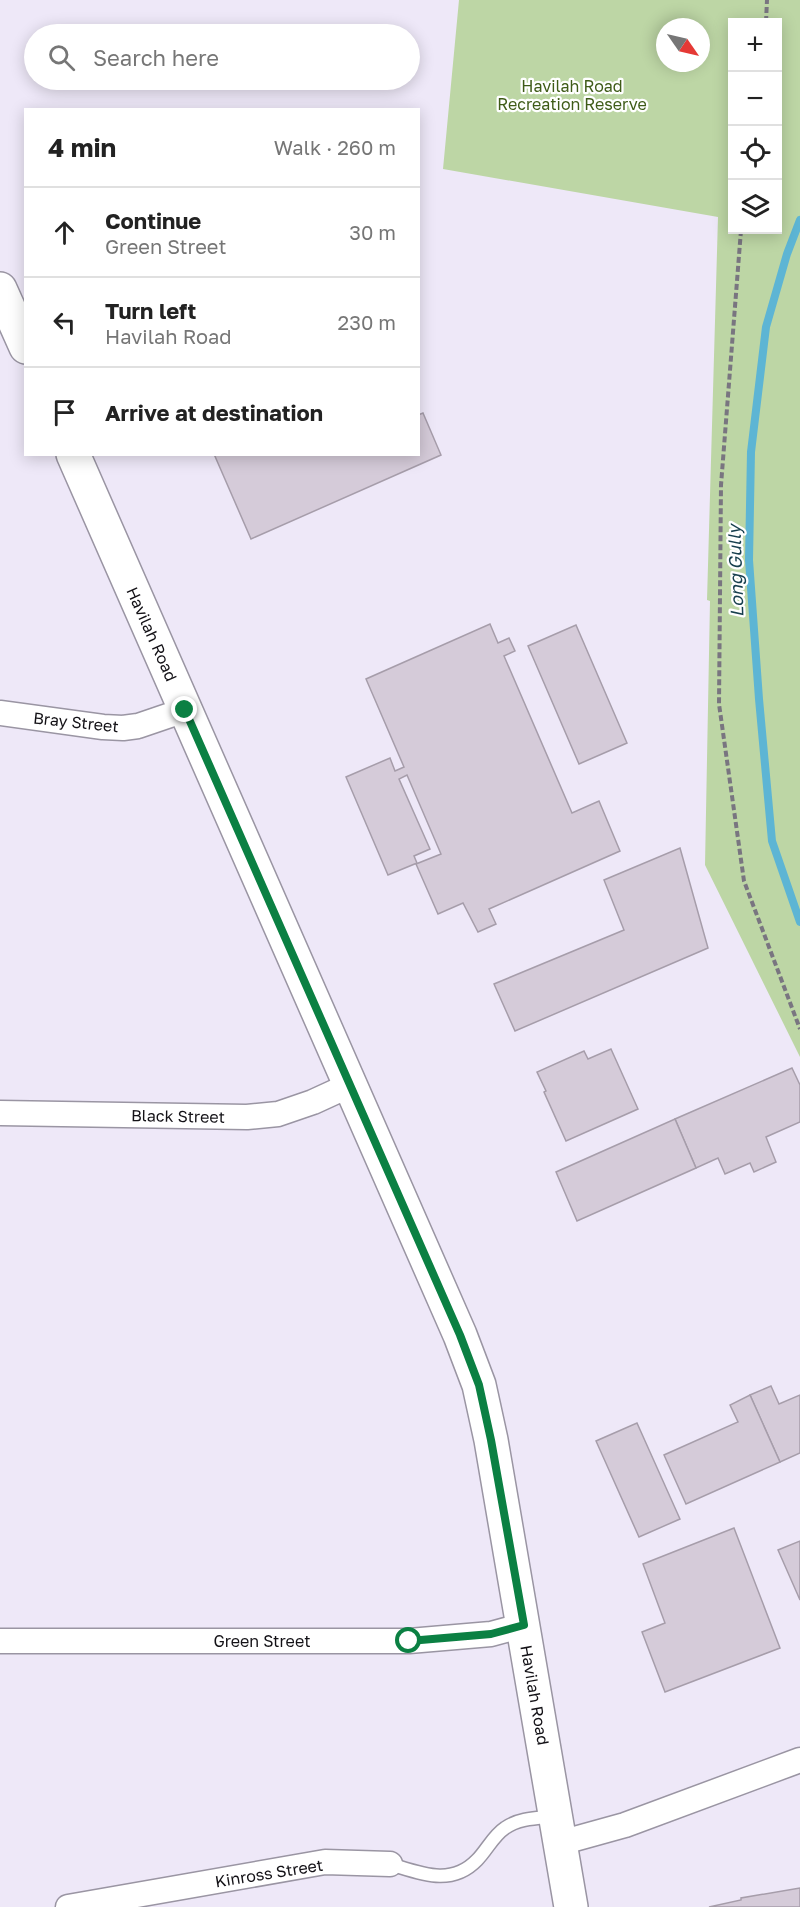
<!DOCTYPE html>
<html lang="en">
<head>
<meta charset="utf-8">
<style>
	:root { --surface:#fff; --page:#f6f6f6; --text:#222; --muted:#767676; --line:#e0e0e0 }
	body { margin:0; font-family:"Golos Text",sans-serif; background:var(--page); color:var(--text) }
	.controls { position:absolute; right:18px; top:18px; display:grid; overflow:hidden; border-radius:0px; box-shadow:0 3px 15px #0003 }
	.controls button { width:54px; height:54px; display:grid; place-items:center; padding:0; border:0; border-bottom:2px solid var(--line); background:var(--surface); color:var(--text); font:30px sans-serif }
	.compass { position:absolute; left:656px; top:18px; width:54px; height:54px; border-radius:50%; background:var(--surface); box-shadow:0 3px 15px #0003; rotate:124deg }
	.stop { position:absolute; width:18px; height:18px; margin:-14px; border:4px solid #0b8043; border-radius:50%; background:#fff }
	.stop.end { background:#0b8043; border-color:#fff; box-shadow:0 2px 6px #0008 }
	.list { margin:0; padding:0; list-style:none }
	h2 { display:flex; justify-content:space-between; align-items:center; height:78px; margin:0; padding:0 24px; font-size:26px }
	h2 small { font-size:20px; font-weight:400; color:var(--muted) }
	.list li { display:grid; grid-template-columns:39px 1fr auto; gap:18px; align-items:center; box-sizing:border-box; height:90px; padding:0 24px; border-top:2px solid var(--line) }
	.list b { display:block; font-size:22px; white-space:nowrap }
	.list p { margin:0; font-size:20px; white-space:nowrap; color:var(--muted) }
	.list em { font-size:20px; font-style:normal; color:var(--muted) }
	.icon { flex:none; width:33px; height:33px; fill:none; stroke:currentColor; stroke-width:2; stroke-linecap:round; stroke-linejoin:round }
	.map { position:relative; flex:none; width:800px; height:1907px; overflow:hidden }
	.search { position:absolute; background:var(--surface); box-shadow:0 3px 15px #0003; left:24px; top:24px; width:396px; height:66px; display:flex; align-items:center; gap:15px; box-sizing:border-box; padding:0 21px; border-radius:33px; color:var(--muted); font-size:22px }
	.panel { position:absolute; background:var(--surface); box-shadow:0 3px 15px #0003; left:24px; top:108px; width:396px; height:348px; border-radius:0px }
	.map>svg:first-child { display:block }
	.green { fill:#bdd6a5; fill-rule:evenodd }
	.lines { fill:none; stroke-linecap:round; stroke-linejoin:round }
	.stream { stroke:#5db5d4; stroke-width:8 }
	.building { fill:#d5cbd9; stroke:#a69daa; stroke-width:1.5 }
	.lane-casing { stroke:#9a95a3; stroke-width:15 }
	.street-casing { stroke:#9a95a3; stroke-width:27 }
	.secondary-casing { stroke:#9a95a3; stroke-width:36 }
	.path { stroke:#797580; stroke-width:4; stroke-dasharray:6 3; stroke-linecap:butt }
	.lane { stroke:#fff; stroke-width:12 }
	.street { stroke:#fff; stroke-width:24 }
	.secondary { stroke:#fff; stroke-width:33 }
	.route { stroke:#0b8043; stroke-width:8 }
	.labels { text-anchor:middle; stroke-width:4.5; stroke-linejoin:round; paint-order:stroke }
	.park-label { font-size:16px; fill:#3e5b17; stroke:#fff }
	.street-label { font-size:16px; fill:#131116; stroke:#fff }
	.water-label { font-size:18px; font-style:italic; fill:#173f4d; stroke:#fff }
</style>
</head>
<body>
<div class="map">
<svg width="800" height="1907" viewBox="0 0 800 1907">
	<rect width="100%" height="100%" fill="#eee8f8"/>
	<!-- green -->
	<path class="green" d="M 459,0 L 800,0 L 800,1057 L 705,865 L 710,601 L 707,600 L 718,217 L 443,169 ZM 732,22 L 778,22 L 778,230 L 732,230 ZM 665,27 L 701,27 L 701,63 L 665,63 Z"/>
	<g class="lines">
		<!-- stream -->
		<polyline class="stream" points="800,220 787,254 766,327 751,452 749,560 759,699 772,841 800,922"/>
	</g>
	<!-- building -->
	<g class="building">
		<polygon points="423,413 441,455 251,539 214,454 418,454 418,415"/>
		<polygon points="490,624 498,643 509,638 515,651 504,656 572,813 599,801 620,851 489,909 496,924 478,932 463,903 438,914 416,864 441,854 407,775 399,779 430,849 414,856 417,863 388,875 346,777 390,758 395,771 404,767 366,679"/>
		<polygon points="576,625 627,743 579,764 528,646"/>
		<polygon points="680,848 708,948 515,1031 494,984 624,930 604,880"/>
		<polygon points="611,1049 638,1109 566,1141 544,1092 546,1091 537,1072 584,1051 588,1059"/>
		<polygon points="792,1068 800,1085 800,1122 766,1137 776,1162 754,1172 750,1163 725,1174 718,1158 696,1168 675,1119"/>
		<polygon points="675,1119 696,1168 577,1221 556,1172"/>
		<polygon points="771,1386 779,1404 800,1395 800,1453 780,1462 750,1395"/>
		<polygon points="750,1395 780,1462 686,1504 664,1455 738,1422 730,1405"/>
		<polygon points="637,1423 680,1519 639,1537 596,1441"/>
		<polygon points="734,1528 780,1648 665,1692 642,1632 665,1623 643,1564"/>
		<polygon points="800,1541 800,1600 778,1550"/>
		<polygon points="800,1888 800,1907 709,1907 741,1900 741,1898"/>
	</g>
	<g class="lines">
		<defs>
			<path id="lane" d="M 390,1864 C 420,1873 451,1887 477,1860 C 487,1850 493,1836 505,1828 C 519,1818 539,1818 555,1816"/>
			<g id="street">
				<polyline points="0,713 103,727 123,728 138,726 185,710"/>
				<polyline points="0,1113 247,1117 278,1114 313,1102 350,1085"/>
				<polyline points="0,1641 409,1641 491,1634 524,1625"/>
				<polyline points="560,1843 625,1825 800,1760"/>
				<polyline points="68,1907 325,1862 390,1864"/>
			</g>
			<g id="secondary">
				<polyline points="0,289 26,347"/>
				<polyline points="73,454 460,1335 479,1385 491,1440 571,1907"/>
			</g>
		</defs>
		<!-- lane casing -->
		<use href="#lane" class="lane-casing"/>
		<!-- street casing -->
		<use href="#street" class="street-casing"/>
		<!-- secondary casing -->
		<use href="#secondary" class="secondary-casing"/>
		<!-- path -->
		<g class="path">
			<polyline points="766,22 767,0"/>
			<polyline points="741,230 721,485 719,704 744,881 800,1029"/>
		</g>
		<!-- lane -->
		<use href="#lane" class="lane"/>
		<!-- street -->
		<use href="#street" class="street"/>
		<!-- secondary -->
		<use href="#secondary" class="secondary"/>
	</g>
	<g class="lines">
		<!-- route -->
		<polyline class="route" points="185,710 460,1335 479,1385 491,1440 524,1625 491,1634 409,1641"/>
	</g>
	<g class="labels">
		<!-- park labels -->
		<g class="park-label">
			<text x="572" y="92">Havilah Road<tspan x="572" dy="18">Recreation Reserve</tspan></text>
		</g>
		<!-- street labels -->
		<g class="street-label">
			<text transform="translate(152 634) rotate(66)" y="6">Havilah Road</text>
			<text transform="translate(76 722) rotate(6)" y="6">Bray Street</text>
			<text transform="translate(178 1116) rotate(1)" y="6">Black Street</text>
			<text x="262" y="1647">Green Street</text>
			<text transform="translate(535 1695) rotate(80)" y="6">Havilah Road</text>
			<text transform="translate(269 1873) rotate(-9)" y="6">Kinross Street</text>
		</g>
		<!-- water labels -->
		<g class="water-label">
			<text transform="translate(736 571) rotate(-92)" y="6">Long Gully</text>
		</g>
	</g>
</svg>
<div class="controls">
<button>+</button>
<button>−</button>
<button><svg class="icon" aria-label="locate" viewBox="0 0 24 24"><circle cx="12" cy="12" r="6"/><path d="M12 2v4M12 18v4M2 12h4M18 12h4"/></svg></button>
<button><svg class="icon" aria-label="layers" viewBox="0 0 24 24"><path d="M12 4l9 5-9 5-9-5zM3 14l9 5 9-5"/></svg></button>
</div>
<svg class="compass" viewBox="-18 -18 36 36"><path d="M0-13l5 13h-10z" fill="#e53935"/><path d="M0 13l5-13h-10z" fill="#767676"/></svg>
<div class="stop" style="left:409px;top:1641px"></div>
<div class="stop end" style="left:185px;top:710px"></div>
<div class="search"><svg class="icon" aria-label="search" viewBox="0 0 24 24"><circle cx="10" cy="10" r="6"/><path d="M15 15l6 6"/></svg>Search here</div>
<section class="panel">
<h2>4 min<small>Walk · 260 m</small></h2>
<ul class="list">
<li><svg class="icon" aria-label="ahead" viewBox="0 0 24 24"><path d="M12 20V5M6 11l6-6 6 6"/></svg><div><b>Continue</b><p>Green Street</p></div><em>30 m</em></li>
<li><svg class="icon" aria-label="left" viewBox="0 0 24 24"><path d="M17 20v-9H6M10 6l-5 5 5 5"/></svg><div><b>Turn left</b><p>Havilah Road</p></div><em>230 m</em></li>
<li><svg class="icon" aria-label="arrive" viewBox="0 0 24 24"><path d="M6 21V4h12l-3 4 3 4H6"/></svg><div><b>Arrive at destination</b></div></li>
</ul>
</section>
</div>
</body>
</html>
